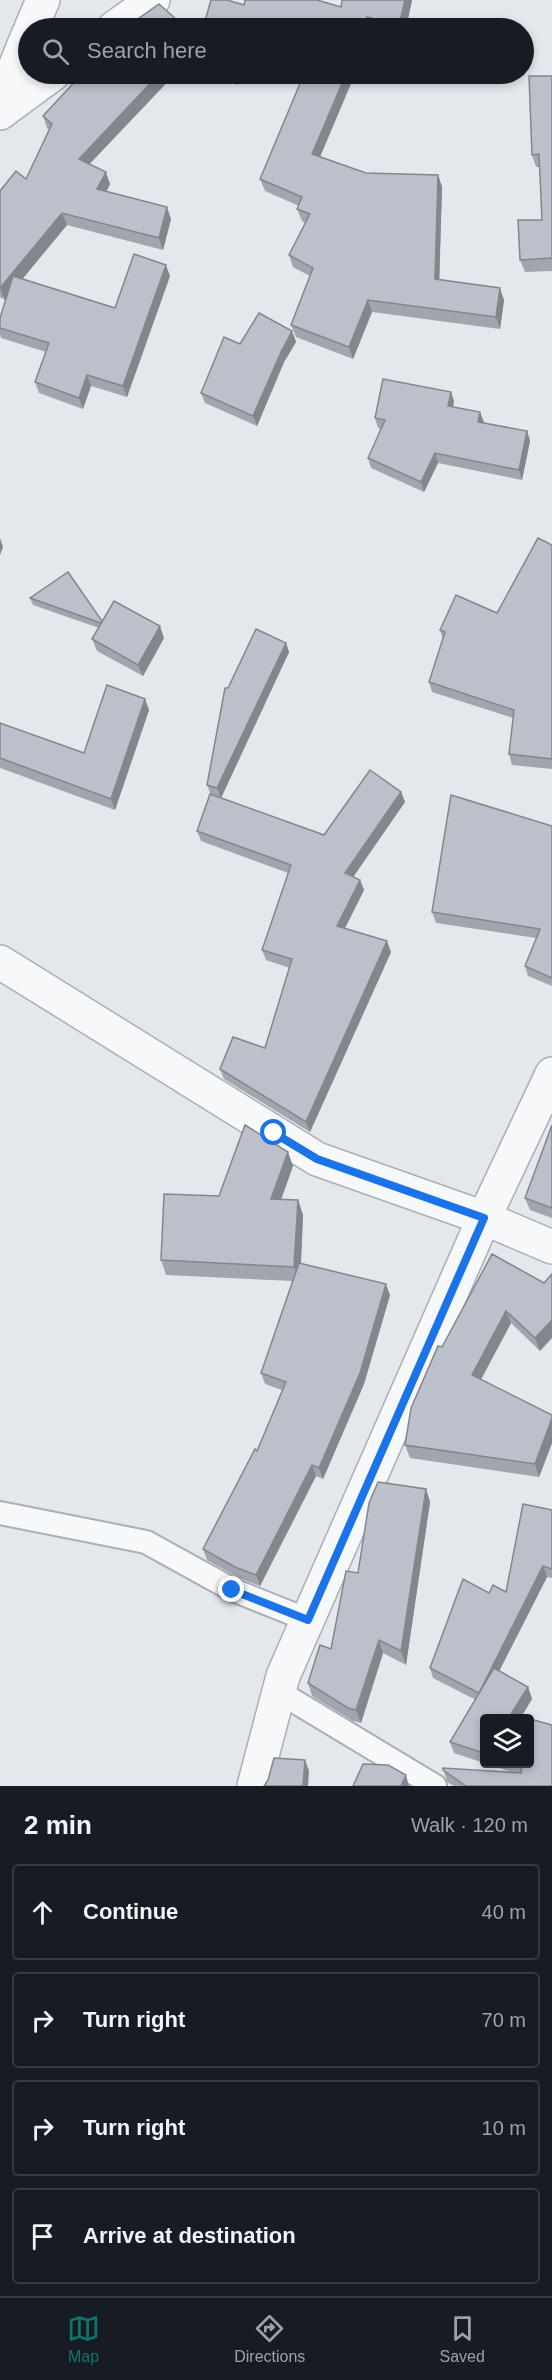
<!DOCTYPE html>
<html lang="en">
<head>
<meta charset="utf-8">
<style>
	:root { --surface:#171b24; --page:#20242c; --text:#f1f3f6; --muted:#9ea1a6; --line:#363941; --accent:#0f766e }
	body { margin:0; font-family:Helvetica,sans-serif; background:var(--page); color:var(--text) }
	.controls { position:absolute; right:18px; bottom:18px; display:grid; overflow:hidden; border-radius:6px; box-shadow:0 3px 9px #0003 }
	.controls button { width:54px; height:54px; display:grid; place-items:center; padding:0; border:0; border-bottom:2px solid var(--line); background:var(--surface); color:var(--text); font:30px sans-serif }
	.stop { position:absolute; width:18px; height:18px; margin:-14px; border:4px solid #1a73e8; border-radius:50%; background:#fff }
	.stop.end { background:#1a73e8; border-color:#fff; box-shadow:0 2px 6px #0008 }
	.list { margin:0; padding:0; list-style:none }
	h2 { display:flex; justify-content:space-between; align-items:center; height:78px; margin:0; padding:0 24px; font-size:26px }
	h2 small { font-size:20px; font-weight:400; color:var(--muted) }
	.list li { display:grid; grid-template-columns:39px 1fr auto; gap:18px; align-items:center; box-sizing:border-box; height:96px; margin:0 12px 12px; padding:0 12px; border:2px solid var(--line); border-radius:6px }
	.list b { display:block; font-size:22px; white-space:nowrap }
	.list em { font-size:20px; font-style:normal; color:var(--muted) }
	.icon { flex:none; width:33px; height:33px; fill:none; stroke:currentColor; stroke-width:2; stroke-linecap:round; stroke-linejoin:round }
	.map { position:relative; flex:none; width:552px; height:1786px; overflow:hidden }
	.search { position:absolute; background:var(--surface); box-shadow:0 3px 9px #0003; left:18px; right:18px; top:18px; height:66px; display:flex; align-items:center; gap:15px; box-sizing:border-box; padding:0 21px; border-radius:33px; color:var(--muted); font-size:22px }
	.sheet { height:510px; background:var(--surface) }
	nav { display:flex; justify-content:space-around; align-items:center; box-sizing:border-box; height:84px; border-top:2px solid var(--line); background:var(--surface); font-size:16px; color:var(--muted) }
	nav a { display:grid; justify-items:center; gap:3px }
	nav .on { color:var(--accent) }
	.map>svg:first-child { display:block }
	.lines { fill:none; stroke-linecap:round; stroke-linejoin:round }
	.service-casing { stroke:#a9aeb7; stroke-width:26 }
	.minor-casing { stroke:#a9aeb7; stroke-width:36 }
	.tertiary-casing { stroke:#a9aeb7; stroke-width:36 }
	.service { stroke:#f7f8fa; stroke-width:22 }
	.minor { stroke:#f7f8fa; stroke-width:33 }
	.tertiary { stroke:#f7f8fa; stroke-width:33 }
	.wall { fill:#a1a5ae }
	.shaded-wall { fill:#83868d }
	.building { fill:#bbc0ca; stroke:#83868d; stroke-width:1.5 }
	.route { stroke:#1a73e8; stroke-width:8 }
</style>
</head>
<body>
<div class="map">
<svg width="552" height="1786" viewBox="0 0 552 1786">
	<rect width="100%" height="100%" fill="#e4e7ec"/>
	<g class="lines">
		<defs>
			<g id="service">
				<polyline points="0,1513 146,1542 233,1590 308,1620"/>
				<polyline points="279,1692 435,1786"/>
			</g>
			<g id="minor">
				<polyline points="31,28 43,0"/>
				<polyline points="114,28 153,0"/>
				<polyline points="0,104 28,35"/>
				<polyline points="0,113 53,74"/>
				<polyline points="0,962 317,1159 484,1218 552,1247"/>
			</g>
			<polyline id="tertiary" points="254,1786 283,1676 484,1218 552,1074"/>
		</defs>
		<!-- service casing -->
		<use href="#service" class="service-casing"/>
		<!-- minor casing -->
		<use href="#minor" class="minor-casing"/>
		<!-- tertiary casing -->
		<use href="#tertiary" class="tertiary-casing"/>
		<!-- service -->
		<use href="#service" class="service"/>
		<!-- minor -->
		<use href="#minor" class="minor"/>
		<!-- tertiary -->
		<use href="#tertiary" class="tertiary"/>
	</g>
	<!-- wall -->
	<g class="wall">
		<polygon points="412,0 406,28 203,28 244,5 341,7"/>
		<polygon points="82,74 175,74 89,164 110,184 106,191 171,219 163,250 67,225 22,279 115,308 170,276 127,397 91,386 83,409 39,393 35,382 46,352 1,338 0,334 0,318 6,299 5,300 0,297 0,191 26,179 49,129 47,128 43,116"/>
		<polygon points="196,74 237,74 236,78 238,85"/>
		<polygon points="304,74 355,74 320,157 366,173 438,175 442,187 439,279 504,300 500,329 372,312 353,359 296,337 291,325 310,276 293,267 289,255 305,223 302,221 297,209 299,206 265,191 260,179"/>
		<polygon points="552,76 552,271 525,272 520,260 542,220 540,167 536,167 532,155"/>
		<polygon points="292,331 296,342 284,362 257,426 205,403 201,393 240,344"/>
		<polygon points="454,401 453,407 484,423 527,431 530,441 522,480 438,463 424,492 371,468 368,458 381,429 378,428 375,418"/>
		<polygon points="552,545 552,769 512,765 509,754 513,718 432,692 429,682 443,639 440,630 497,613"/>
		<polygon points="30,598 102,621 164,638 143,676 97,651 92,639 99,628 33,605"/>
		<polygon points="286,643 289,652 221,798 211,795 207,785"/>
		<polygon points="145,699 149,710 115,810 0,768 0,723 84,753"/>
		<polygon points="401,792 405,802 353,877 360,880 364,890 345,928 391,952 310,1132 224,1079 220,1069 265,1048 290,968 266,960 262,950 288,873 201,841 197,831 324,835"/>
		<polygon points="552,826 552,986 528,976 525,966 536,938 436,923 432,912"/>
		<polygon points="552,1125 552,1218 530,1210 525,1198"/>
		<polygon points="293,1166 281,1199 298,1200 303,1215 301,1263 390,1295 364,1384 323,1479 316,1476 260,1586 239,1578 207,1560 203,1549 257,1451 282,1390 265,1384 261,1373 293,1281 166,1275 161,1260 219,1196"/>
		<polygon points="544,1283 540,1351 511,1323 481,1380 552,1415 552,1443 539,1477 410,1458 405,1445 442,1347"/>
		<polygon points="426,1489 430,1502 406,1665 383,1653 361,1723 353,1721 312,1696 308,1683 331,1649 358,1573"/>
		<polygon points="552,1510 552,1578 547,1577 499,1671 528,1687 532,1699 521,1717 484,1719 484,1763 454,1753 450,1742 476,1700 433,1678 430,1668 506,1592"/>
		<polygon points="486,1764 530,1764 552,1786 454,1786 447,1782 443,1768 515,1773"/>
	</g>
	<!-- shaded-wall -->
	<g class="shaded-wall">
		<polygon points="405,0 412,0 406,28 401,28 399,25"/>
		<polygon points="367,17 372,28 367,28"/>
		<polygon points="159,74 175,74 83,171 79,159"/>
		<polygon points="346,74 355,74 316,166 312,154"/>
		<polygon points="106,172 110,184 102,201 97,189"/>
		<polygon points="438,175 442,187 439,291 435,279"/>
		<polygon points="167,207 171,219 163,250 159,238"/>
		<polygon points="62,213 67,225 5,300 0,288"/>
		<polygon points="166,265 170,276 127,397 123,386"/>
		<polygon points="500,288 504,300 500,329 496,317"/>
		<polygon points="368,300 372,312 353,359 349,347"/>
		<polygon points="292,331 296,342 284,362 257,426 253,416 281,352"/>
		<polygon points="87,375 91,386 83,409 79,398"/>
		<polygon points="451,392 454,401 451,416 448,406"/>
		<polygon points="480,412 484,422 482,431 478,422"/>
		<polygon points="527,431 530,441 522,480 519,470"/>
		<polygon points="435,453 438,463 424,492 421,482"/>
		<polygon points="0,538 3,547 0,555"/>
		<polygon points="160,626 164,638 143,676 138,665"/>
		<polygon points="286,643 289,652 221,798 217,788"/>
		<polygon points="145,699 149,710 115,810 111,799"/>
		<polygon points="401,792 405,802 349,883 345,873"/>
		<polygon points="360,880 364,890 341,936 337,926"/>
		<polygon points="387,941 391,952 310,1132 306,1122"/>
		<polygon points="288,1152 293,1166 276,1214 271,1199"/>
		<polygon points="298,1200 303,1215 300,1282 294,1267"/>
		<polygon points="386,1284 390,1295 364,1384 323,1479 319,1468"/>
		<polygon points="506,1311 511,1323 476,1388 472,1375"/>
		<polygon points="552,1320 552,1338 540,1351 535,1338"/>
		<polygon points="552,1418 552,1443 539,1477 535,1464"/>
		<polygon points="312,1465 316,1476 260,1586 256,1575"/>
		<polygon points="426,1489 430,1502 406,1665 401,1651"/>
		<polygon points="543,1566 547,1577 483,1703 479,1693"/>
		<polygon points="379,1640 383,1653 361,1723 356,1710"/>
		<polygon points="528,1687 532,1699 520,1719 511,1714"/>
		<polygon points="305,1760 309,1771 308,1786 303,1786"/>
		<polygon points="406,1775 409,1786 401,1786"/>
	</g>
	<!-- building -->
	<g class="building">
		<polygon points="211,0 227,0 244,5 245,0 317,0 341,7 342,0 405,0 399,25 367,17 367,28 203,28"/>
		<polygon points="159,4 186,28 124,28 125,28"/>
		<polygon points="82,74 159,74 79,159 106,172 97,189 167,207 159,238 62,213 0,288 0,191 16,171 26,179 52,124 43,116"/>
		<polygon points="304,74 346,74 312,154 366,173 438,175 435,279 500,288 496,317 368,300 349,347 291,325 313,268 289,255 310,214 297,209 302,197 260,179"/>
		<polygon points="529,76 552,76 552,258 520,260 518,220 542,220 539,154 532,155"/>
		<polygon points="134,254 166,265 123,386 87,375 79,398 35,382 49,343 0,328 0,318 13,276 115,308"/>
		<polygon points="259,313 292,331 281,352 253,416 201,393 224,337 240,344"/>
		<polygon points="383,379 451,392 448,406 480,412 478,422 527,431 519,470 435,453 421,482 368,458 385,420 375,418"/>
		<polygon points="538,538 552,545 552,759 509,754 514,710 429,682 445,632 440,630 456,595 497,613"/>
		<polygon points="68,572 102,621 101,623 30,598"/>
		<polygon points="114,601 160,626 138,665 92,639"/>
		<polygon points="256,629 286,643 217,788 207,785 225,688 228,688"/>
		<polygon points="107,685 145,699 111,799 0,758 0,723 84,753"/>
		<polygon points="370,770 401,792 345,873 360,880 337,926 387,941 306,1122 220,1069 233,1037 265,1048 292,959 262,950 291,865 197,831 210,794 324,835"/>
		<polygon points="451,795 552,826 552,978 525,966 540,929 432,912"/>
		<polygon points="245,1125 288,1152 271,1199 298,1200 294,1267 161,1260 164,1194 219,1196"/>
		<polygon points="552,1125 552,1208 525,1198"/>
		<polygon points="492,1254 544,1283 552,1274 552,1320 535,1338 506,1311 472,1375 552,1415 552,1418 535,1464 405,1445 411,1408 438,1346 442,1347"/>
		<polygon points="299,1263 386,1284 360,1373 319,1468 312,1465 256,1575 235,1567 203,1549 255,1449 257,1451 286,1382 261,1373"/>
		<polygon points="378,1482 426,1489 401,1651 379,1640 356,1710 348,1708 308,1683 320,1645 331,1649 346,1571 358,1573 369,1503"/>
		<polygon points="523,1504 552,1510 552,1569 543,1566 479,1693 430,1668 463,1579 489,1593 493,1585 506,1592"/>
		<polygon points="494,1668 528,1687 511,1714 526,1719 484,1719 484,1753 450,1742"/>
		<polygon points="530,1719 552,1725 552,1786 466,1786 443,1770 443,1768 521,1773 522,1765 517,1764 530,1764"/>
		<polygon points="274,1758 305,1760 303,1786 264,1786 268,1780"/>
		<polygon points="363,1764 388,1765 406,1775 401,1786 353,1786"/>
	</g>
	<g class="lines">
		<!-- route -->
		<polyline class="route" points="232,1590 308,1620 484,1218 317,1159 274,1133"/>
	</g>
</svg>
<div class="controls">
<button><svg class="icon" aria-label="layers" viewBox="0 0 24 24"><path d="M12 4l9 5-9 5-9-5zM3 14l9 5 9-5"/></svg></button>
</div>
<div class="stop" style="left:274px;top:1133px"></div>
<div class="stop end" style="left:232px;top:1590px"></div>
<div class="search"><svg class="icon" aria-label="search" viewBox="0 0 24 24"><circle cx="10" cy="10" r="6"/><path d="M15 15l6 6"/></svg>Search here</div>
</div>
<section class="sheet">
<h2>2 min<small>Walk · 120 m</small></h2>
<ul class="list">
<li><svg class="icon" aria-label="ahead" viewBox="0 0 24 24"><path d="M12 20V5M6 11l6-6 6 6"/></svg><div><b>Continue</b></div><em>40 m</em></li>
<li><svg class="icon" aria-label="right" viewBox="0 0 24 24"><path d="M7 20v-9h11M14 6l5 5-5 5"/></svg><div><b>Turn right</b></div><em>70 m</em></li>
<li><svg class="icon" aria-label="right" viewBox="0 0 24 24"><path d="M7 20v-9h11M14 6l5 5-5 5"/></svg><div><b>Turn right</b></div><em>10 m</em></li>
<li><svg class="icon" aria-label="arrive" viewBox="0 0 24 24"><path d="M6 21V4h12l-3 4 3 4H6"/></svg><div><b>Arrive at destination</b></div></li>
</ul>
</section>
<nav>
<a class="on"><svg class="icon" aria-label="map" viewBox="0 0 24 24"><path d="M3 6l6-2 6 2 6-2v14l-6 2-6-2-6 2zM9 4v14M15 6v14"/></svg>Map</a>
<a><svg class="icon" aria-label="directions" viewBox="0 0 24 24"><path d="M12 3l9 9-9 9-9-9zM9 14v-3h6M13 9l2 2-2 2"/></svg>Directions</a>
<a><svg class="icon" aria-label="saved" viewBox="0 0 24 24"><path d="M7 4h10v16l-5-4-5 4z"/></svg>Saved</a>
</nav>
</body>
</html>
